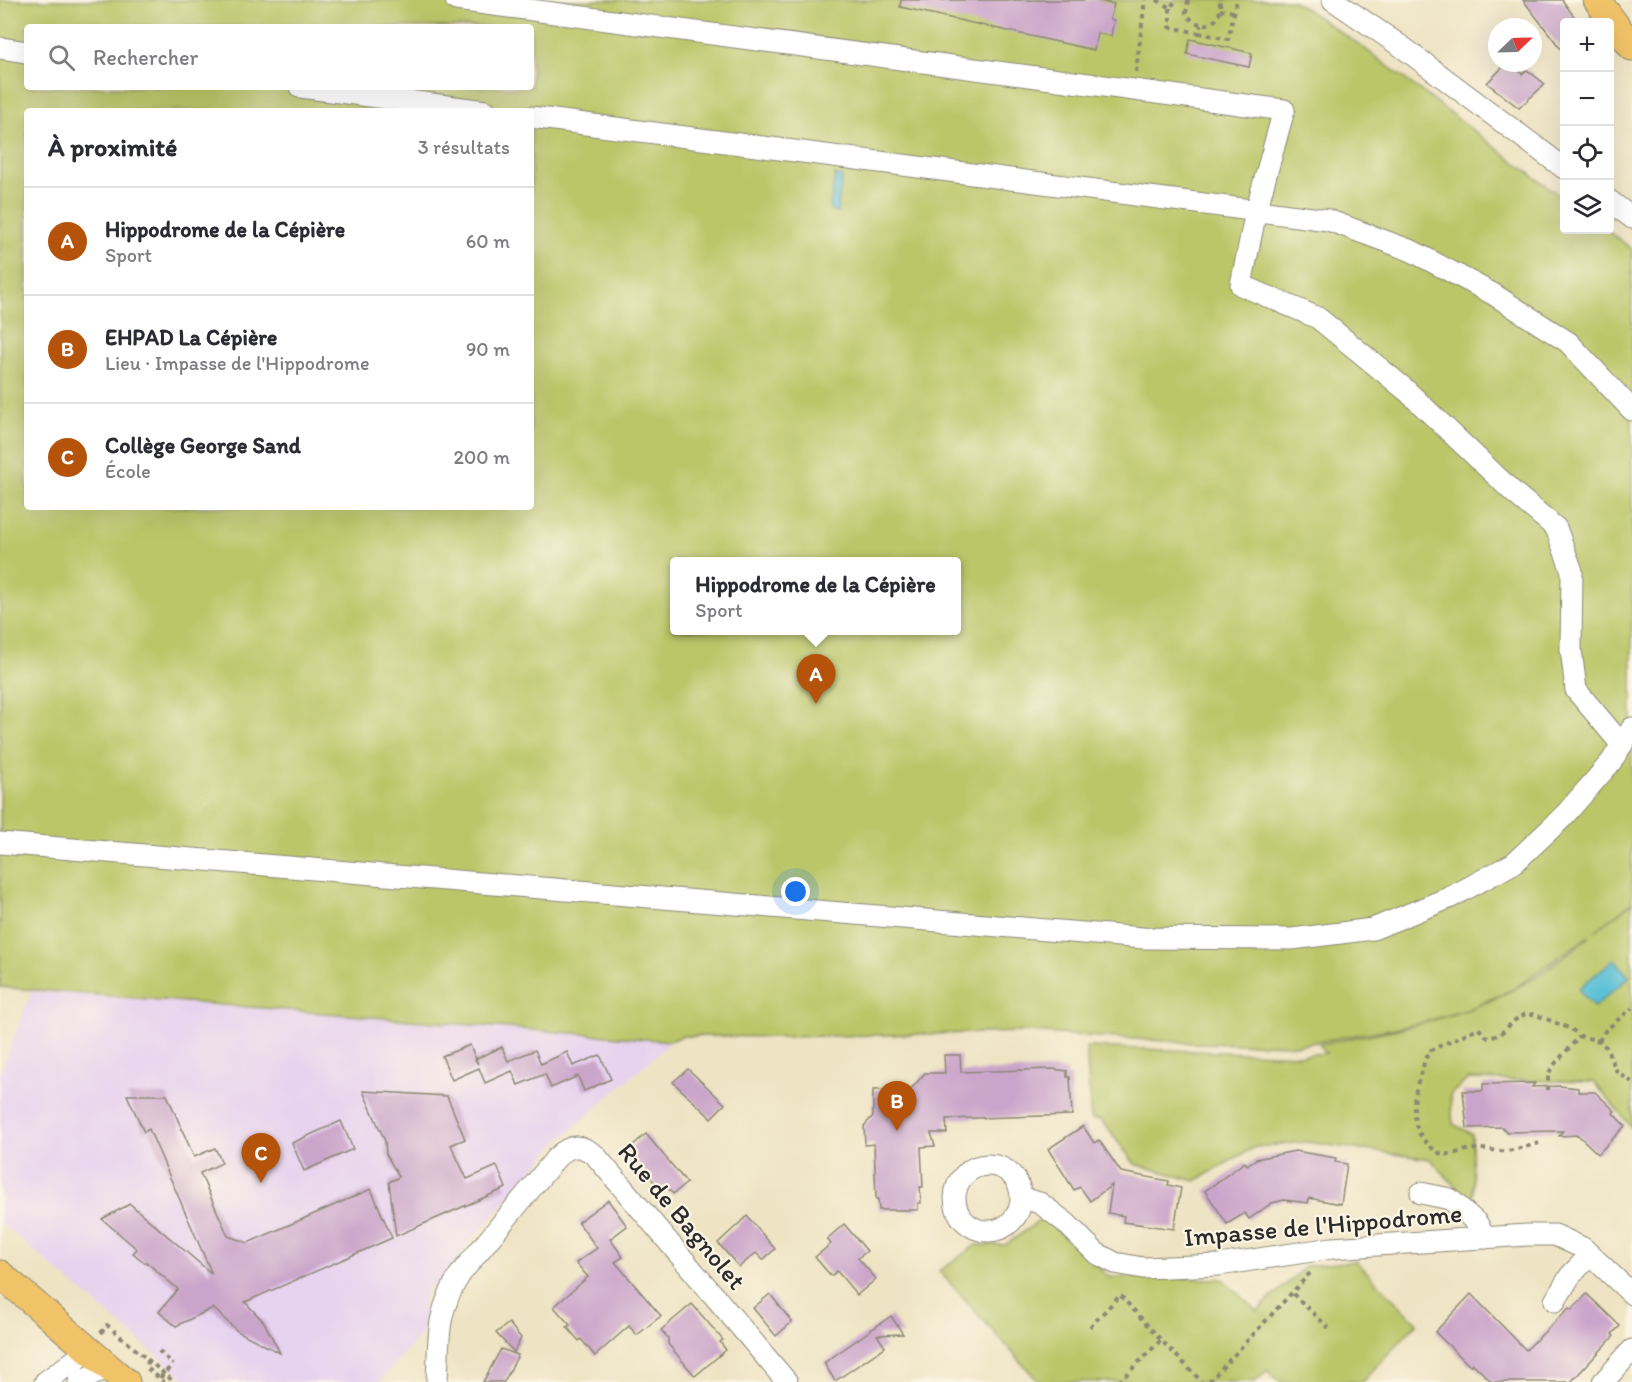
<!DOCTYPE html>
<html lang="fr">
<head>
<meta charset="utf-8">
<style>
	:root { --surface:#fff; --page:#f2f2f3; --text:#2b2b33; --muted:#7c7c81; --line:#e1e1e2; --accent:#b45309 }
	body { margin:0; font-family:Itim,sans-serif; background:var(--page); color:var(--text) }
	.controls { position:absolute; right:18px; top:18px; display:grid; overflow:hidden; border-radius:6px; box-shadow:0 6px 24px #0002 }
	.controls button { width:54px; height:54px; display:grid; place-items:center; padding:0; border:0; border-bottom:2px solid var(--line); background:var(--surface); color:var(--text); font:30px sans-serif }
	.compass { position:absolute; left:1488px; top:18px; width:54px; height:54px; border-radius:50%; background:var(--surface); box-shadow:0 6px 24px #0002; rotate:67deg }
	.you { position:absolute; left:796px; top:892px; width:21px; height:21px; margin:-15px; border:4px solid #fff; border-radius:50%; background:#1a73e8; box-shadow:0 0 0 9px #1a73e833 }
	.badge { display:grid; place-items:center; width:39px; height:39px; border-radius:50%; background:var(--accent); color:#fff; font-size:20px; font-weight:700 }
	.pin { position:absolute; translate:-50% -50px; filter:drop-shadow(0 2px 3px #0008) }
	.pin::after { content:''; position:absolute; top:32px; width:21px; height:18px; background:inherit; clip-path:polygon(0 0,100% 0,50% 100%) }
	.popup { position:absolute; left:670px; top:557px; width:291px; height:78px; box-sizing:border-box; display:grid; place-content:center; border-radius:6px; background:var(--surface); filter:drop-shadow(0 2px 4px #0005); font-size:20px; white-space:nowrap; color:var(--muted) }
	.popup b { font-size:22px; color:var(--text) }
	.popup::after { content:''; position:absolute; left:50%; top:100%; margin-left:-12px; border:12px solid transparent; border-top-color:var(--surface) }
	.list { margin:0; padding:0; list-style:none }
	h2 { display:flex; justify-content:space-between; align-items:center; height:78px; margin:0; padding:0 24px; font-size:26px }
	h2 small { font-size:20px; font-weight:400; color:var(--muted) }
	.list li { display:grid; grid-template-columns:39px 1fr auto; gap:18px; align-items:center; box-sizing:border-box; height:108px; padding:0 24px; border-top:2px solid var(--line) }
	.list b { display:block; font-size:22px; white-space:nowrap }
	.list p { margin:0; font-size:20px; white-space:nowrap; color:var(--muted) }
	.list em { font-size:20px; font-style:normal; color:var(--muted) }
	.icon { flex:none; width:33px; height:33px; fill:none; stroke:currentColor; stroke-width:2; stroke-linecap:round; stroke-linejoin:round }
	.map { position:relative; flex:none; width:1632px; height:1382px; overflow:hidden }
	.search { position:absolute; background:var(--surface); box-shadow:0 6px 24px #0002; left:24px; top:24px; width:510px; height:66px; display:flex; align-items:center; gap:15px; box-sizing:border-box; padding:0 21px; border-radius:6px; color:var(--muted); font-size:22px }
	.panel { position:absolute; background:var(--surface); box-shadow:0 6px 24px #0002; left:24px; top:108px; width:510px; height:402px; border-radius:6px }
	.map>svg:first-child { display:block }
	.built { fill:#e7d2ef }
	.green { fill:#bac668; stroke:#72784a; stroke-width:1.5; fill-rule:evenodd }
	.water { fill:#59bfd6; stroke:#427580; stroke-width:1.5 }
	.building { fill:#caa5cb }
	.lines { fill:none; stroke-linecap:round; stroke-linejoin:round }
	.minor-casing { stroke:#8c8776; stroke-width:23 }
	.major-casing { stroke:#8c8776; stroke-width:29 }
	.path { stroke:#8c8776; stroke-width:4; stroke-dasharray:4.5 4.5; stroke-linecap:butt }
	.minor { stroke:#fff; stroke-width:21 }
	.major { stroke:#f1c369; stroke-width:27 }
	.path-bridge { stroke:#8c8776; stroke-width:4; stroke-dasharray:4.5 4.5; stroke-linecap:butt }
	.labels { text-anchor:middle; stroke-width:4.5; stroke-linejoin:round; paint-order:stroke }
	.street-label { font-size:26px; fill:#2b2b2b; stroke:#fcf5e5 }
</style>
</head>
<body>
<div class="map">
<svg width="1632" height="1382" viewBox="0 0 1632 1382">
	<rect width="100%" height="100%" fill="#fcf5e5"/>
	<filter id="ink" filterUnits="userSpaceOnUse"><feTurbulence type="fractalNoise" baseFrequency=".0167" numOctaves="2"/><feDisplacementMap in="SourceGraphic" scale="12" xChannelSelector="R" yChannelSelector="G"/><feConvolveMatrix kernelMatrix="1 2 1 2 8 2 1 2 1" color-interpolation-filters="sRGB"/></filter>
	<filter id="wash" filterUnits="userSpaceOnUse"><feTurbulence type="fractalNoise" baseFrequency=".008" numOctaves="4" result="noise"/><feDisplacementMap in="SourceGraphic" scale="24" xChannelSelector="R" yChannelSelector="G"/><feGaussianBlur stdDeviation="1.35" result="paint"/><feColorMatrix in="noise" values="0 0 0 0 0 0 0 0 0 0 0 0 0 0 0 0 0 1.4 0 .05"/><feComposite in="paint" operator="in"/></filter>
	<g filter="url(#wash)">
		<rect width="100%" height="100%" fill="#eee3c2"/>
		<!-- built -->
		<polygon class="built" points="32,991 671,1042 555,1144 466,1247 442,1284 426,1288 422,1306 432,1322 379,1382 188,1382 0,1222 0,1073"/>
		<!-- green -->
		<g class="green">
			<path d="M 0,0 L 1292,0 L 1360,45 L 1564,199 L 1564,230 L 1606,230 L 1632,249 L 1632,902 L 1595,931 L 1632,903 L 1632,1128 L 1594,1082 L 1468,1079 L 1450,1095 L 1453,1124 L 1472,1134 L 1473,1205 L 1430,1159 L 1306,1142 L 1255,1147 L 1195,1181 L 1135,1164 L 1101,1120 L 1091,1119 L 1086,1047 L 1302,1055 L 1326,1053 L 1319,1044 C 1406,1028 1488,1016 1560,959 C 1570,952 1581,944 1589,936 L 1513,989 L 1469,1009 L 1418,1024 L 1299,1045 L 1195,1043 L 1026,1032 L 784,1037 L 682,1036 L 670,1041 L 0,987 ZM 27,27 L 531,27 L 531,87 L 27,87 ZM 27,111 L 531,111 L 531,507 L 27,507 ZM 675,562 L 957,562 L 957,630 L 675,630 Z"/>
			<polygon points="1043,1218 1109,1277 1222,1279 1257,1311 1306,1266 1356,1261 1417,1323 1362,1382 1279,1382 1267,1370 1255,1382 1039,1382 939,1271 976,1245 1005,1245"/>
		</g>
		<!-- water -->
		<g class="water">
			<polygon points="835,175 842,177 837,212 830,210"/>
			<polygon points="1614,959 1629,977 1594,1007 1578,989"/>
		</g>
		<g id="blocks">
			<!-- building -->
			<g class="building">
				<polygon points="901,0 1094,0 1114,4 1110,19 1114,20 1111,36 1097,33 1094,50 900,7"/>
				<polygon points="1523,0 1562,0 1578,22 1564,22 1564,53"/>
				<polygon points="1190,39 1252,53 1249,67 1187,54"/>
				<polygon points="1507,63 1512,63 1522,74 1527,70 1545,84 1519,108 1487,83"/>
				<polygon points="470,1045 478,1064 475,1059 502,1047 508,1061 535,1050 541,1064 567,1052 573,1066 600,1055 611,1079 584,1091 578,1076 551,1088 545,1074 518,1085 512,1071 485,1083 479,1068 452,1080 442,1056"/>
				<polygon points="944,1055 960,1055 961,1072 1053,1069 1067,1071 1067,1077 1070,1077 1072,1115 946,1119 947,1133 931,1133 935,1146 921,1147 923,1187 920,1187 921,1203 918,1203 918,1210 879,1210 878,1199 876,1199 874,1144 865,1145 864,1126 873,1116 873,1090 911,1089 925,1073 945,1073"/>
				<polygon points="688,1069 725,1104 711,1118 673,1082"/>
				<polygon points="1535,1083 1532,1087 1560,1086 1578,1088 1578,1092 1595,1092 1615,1111 1613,1113 1625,1126 1598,1154 1578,1135 1559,1136 1563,1131 1507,1132 1502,1127 1467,1128 1463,1091 1483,1091 1483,1084"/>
				<polygon points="363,1091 447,1096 465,1139 451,1145 467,1179 497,1166 506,1188 396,1236 389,1182 399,1177 386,1154 385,1141"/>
				<polygon points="127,1095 167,1095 194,1157 215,1148 222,1163 200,1173 228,1236 248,1243 371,1189 392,1238 245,1302 264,1322 280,1353 237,1331 213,1308 176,1326 159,1312 178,1289 146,1262 145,1263 133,1253 137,1249 102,1219 130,1204 212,1274 149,1129 144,1132"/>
				<polygon points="341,1121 353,1149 304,1171 292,1143"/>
				<polygon points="1083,1126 1094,1143 1099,1140 1121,1172 1169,1181 1168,1185 1181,1188 1174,1229 1123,1222 1124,1216 1108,1213 1112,1185 1090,1201 1080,1187 1074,1190 1048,1149"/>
				<polygon points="646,1134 687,1183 673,1194 666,1186 661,1190 627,1150"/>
				<polygon points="1295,1151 1336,1158 1335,1162 1347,1164 1341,1204 1309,1198 1308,1203 1284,1200 1272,1203 1249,1219 1245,1213 1227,1224 1205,1191 1245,1162 1247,1165 1256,1159"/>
				<polygon points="608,1200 627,1226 610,1239 623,1257 615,1262 661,1316 637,1335 629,1326 595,1356 581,1339 579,1341 567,1327 570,1325 554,1307 588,1277 576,1263 597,1248 578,1222"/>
				<polygon points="747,1216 775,1249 763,1260 756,1253 739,1267 718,1243"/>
				<polygon points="844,1224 867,1251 858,1258 876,1279 857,1295 837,1271 831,1276 815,1257 831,1244 827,1239"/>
				<polygon points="770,1294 792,1322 776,1336 753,1308"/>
				<polygon points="1471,1294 1526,1350 1569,1308 1571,1310 1587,1294 1620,1326 1612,1334 1614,1336 1571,1382 1492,1382 1472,1363 1470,1366 1435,1332"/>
				<polygon points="692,1304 723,1340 720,1342 726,1350 695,1376 668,1344 668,1338 661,1330"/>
				<polygon points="891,1316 903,1334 877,1335 885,1347 835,1381 824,1363"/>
				<polygon points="509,1323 521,1338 514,1352 496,1333"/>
				<polygon points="501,1349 518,1355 504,1382 483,1382"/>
			</g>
		</g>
	</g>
	<g filter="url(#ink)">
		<use href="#blocks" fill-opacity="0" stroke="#8c8776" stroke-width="1.5"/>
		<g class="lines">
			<defs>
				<g id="minor">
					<polyline points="456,0 1284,110 1256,211 1241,285 1318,318 1406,390 1513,492 1556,528 1572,571 1571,649 1576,690 1622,745"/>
					<polyline points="1333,0 1405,49 1564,168"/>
					<polyline points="0,48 27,52"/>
					<polyline points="300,87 486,111"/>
					<polyline points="531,117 1328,220 1412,251 1493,294 1568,342 1632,410"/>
					<polyline points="1610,201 1632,218"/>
					<polyline points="0,843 1143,938 1292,939 1373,929 1451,897 1514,863 1562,818 1611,762 1632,728"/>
					<circle cx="988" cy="1198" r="33"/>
					<polyline points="1421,1193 1450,1199 1477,1223 1485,1238"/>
					<polyline points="1022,1198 1040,1203 1066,1223 1096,1253 1115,1263 1143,1268 1219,1265 1332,1248 1527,1235 1555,1235 1583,1248 1632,1294"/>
					<polyline points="1555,1301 1570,1276 1590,1255"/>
					<polyline points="45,1382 89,1350"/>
					<polyline points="79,1382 108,1367"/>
					<path d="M 437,1382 C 439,1338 436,1311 461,1273 L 557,1157 C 571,1144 580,1144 595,1155 L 787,1382"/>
					<polyline points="1603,1382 1632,1350"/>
				</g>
				<g id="major">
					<polyline points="1597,0 1632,47"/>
					<polyline points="0,1274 126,1382"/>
				</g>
			</defs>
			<!-- minor casing -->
			<use href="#minor" class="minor-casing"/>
			<!-- major casing -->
			<use href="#major" class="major-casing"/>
			<!-- path -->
			<g class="path">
				<polyline points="1157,0 1170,8 1176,0"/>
				<path d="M 1188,0 L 1186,13 C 1199,34 1226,24 1219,0"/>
				<polyline points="1170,8 1170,27 1199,33 1201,25"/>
				<polyline points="1220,10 1234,12"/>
				<polyline points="1199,33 1228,39 1237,0"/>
				<polyline points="1136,72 1145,0"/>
				<polyline points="1599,1041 1605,1031 1632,1008"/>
				<polyline points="1548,1090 1548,1075 1552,1067 1580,1036"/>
				<path d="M 1539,1143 C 1529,1146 1518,1149 1507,1151 C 1497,1152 1486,1148 1475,1149 C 1465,1149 1452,1156 1443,1154 C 1437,1153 1432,1148 1428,1144 C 1402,1121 1418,1077 1429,1051 L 1478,1028 L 1488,1038 L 1499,1035 L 1515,1020 L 1523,1015 L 1534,1014 L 1571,1029 L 1580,1036 L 1599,1041 L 1606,1047 L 1617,1072 L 1632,1082"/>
				<polyline points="1293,1294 1332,1331"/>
				<polyline points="1090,1327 1120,1295 1161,1340"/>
				<polyline points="101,1333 107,1325 174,1382"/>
				<polyline points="159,1351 173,1364"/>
				<polyline points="148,1360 147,1368 164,1382"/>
				<polyline points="1119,1382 1161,1340 1202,1382"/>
				<polyline points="1209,1382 1312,1271"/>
			</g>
			<!-- minor -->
			<use href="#minor" class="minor"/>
			<!-- major -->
			<use href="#major" class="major"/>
			<!-- path-bridge -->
			<polyline class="path-bridge" points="160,1378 173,1364"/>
		</g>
	</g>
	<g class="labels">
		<!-- street labels -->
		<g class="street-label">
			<text transform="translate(682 1216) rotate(50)" y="9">Rue de Bagnolet</text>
			<text transform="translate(1323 1225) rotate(-5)" y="9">Impasse de l'Hippodrome</text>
		</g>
	</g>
</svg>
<div class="controls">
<button>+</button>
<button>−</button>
<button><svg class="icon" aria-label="locate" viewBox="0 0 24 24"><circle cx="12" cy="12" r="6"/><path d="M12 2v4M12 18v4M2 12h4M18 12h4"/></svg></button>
<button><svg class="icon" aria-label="layers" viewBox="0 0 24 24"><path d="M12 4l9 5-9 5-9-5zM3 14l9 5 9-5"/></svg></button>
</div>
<svg class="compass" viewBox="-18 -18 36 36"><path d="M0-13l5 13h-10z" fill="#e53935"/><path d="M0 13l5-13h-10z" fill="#7c7c81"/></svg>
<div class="you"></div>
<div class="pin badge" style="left:816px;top:704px">A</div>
<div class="popup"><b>Hippodrome de la Cépière</b>Sport</div>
<div class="pin badge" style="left:897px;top:1131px">B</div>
<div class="pin badge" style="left:261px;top:1183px">C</div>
<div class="search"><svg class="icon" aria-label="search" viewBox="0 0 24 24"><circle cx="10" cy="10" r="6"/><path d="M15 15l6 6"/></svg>Rechercher</div>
<section class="panel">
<h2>À proximité<small>3 résultats</small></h2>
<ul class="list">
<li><span class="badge">A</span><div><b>Hippodrome de la Cépière</b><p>Sport</p></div><em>60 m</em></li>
<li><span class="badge">B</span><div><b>EHPAD La Cépière</b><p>Lieu · Impasse de l'Hippodrome</p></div><em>90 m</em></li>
<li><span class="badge">C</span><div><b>Collège George Sand</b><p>École</p></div><em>200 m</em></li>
</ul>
</section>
</div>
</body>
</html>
